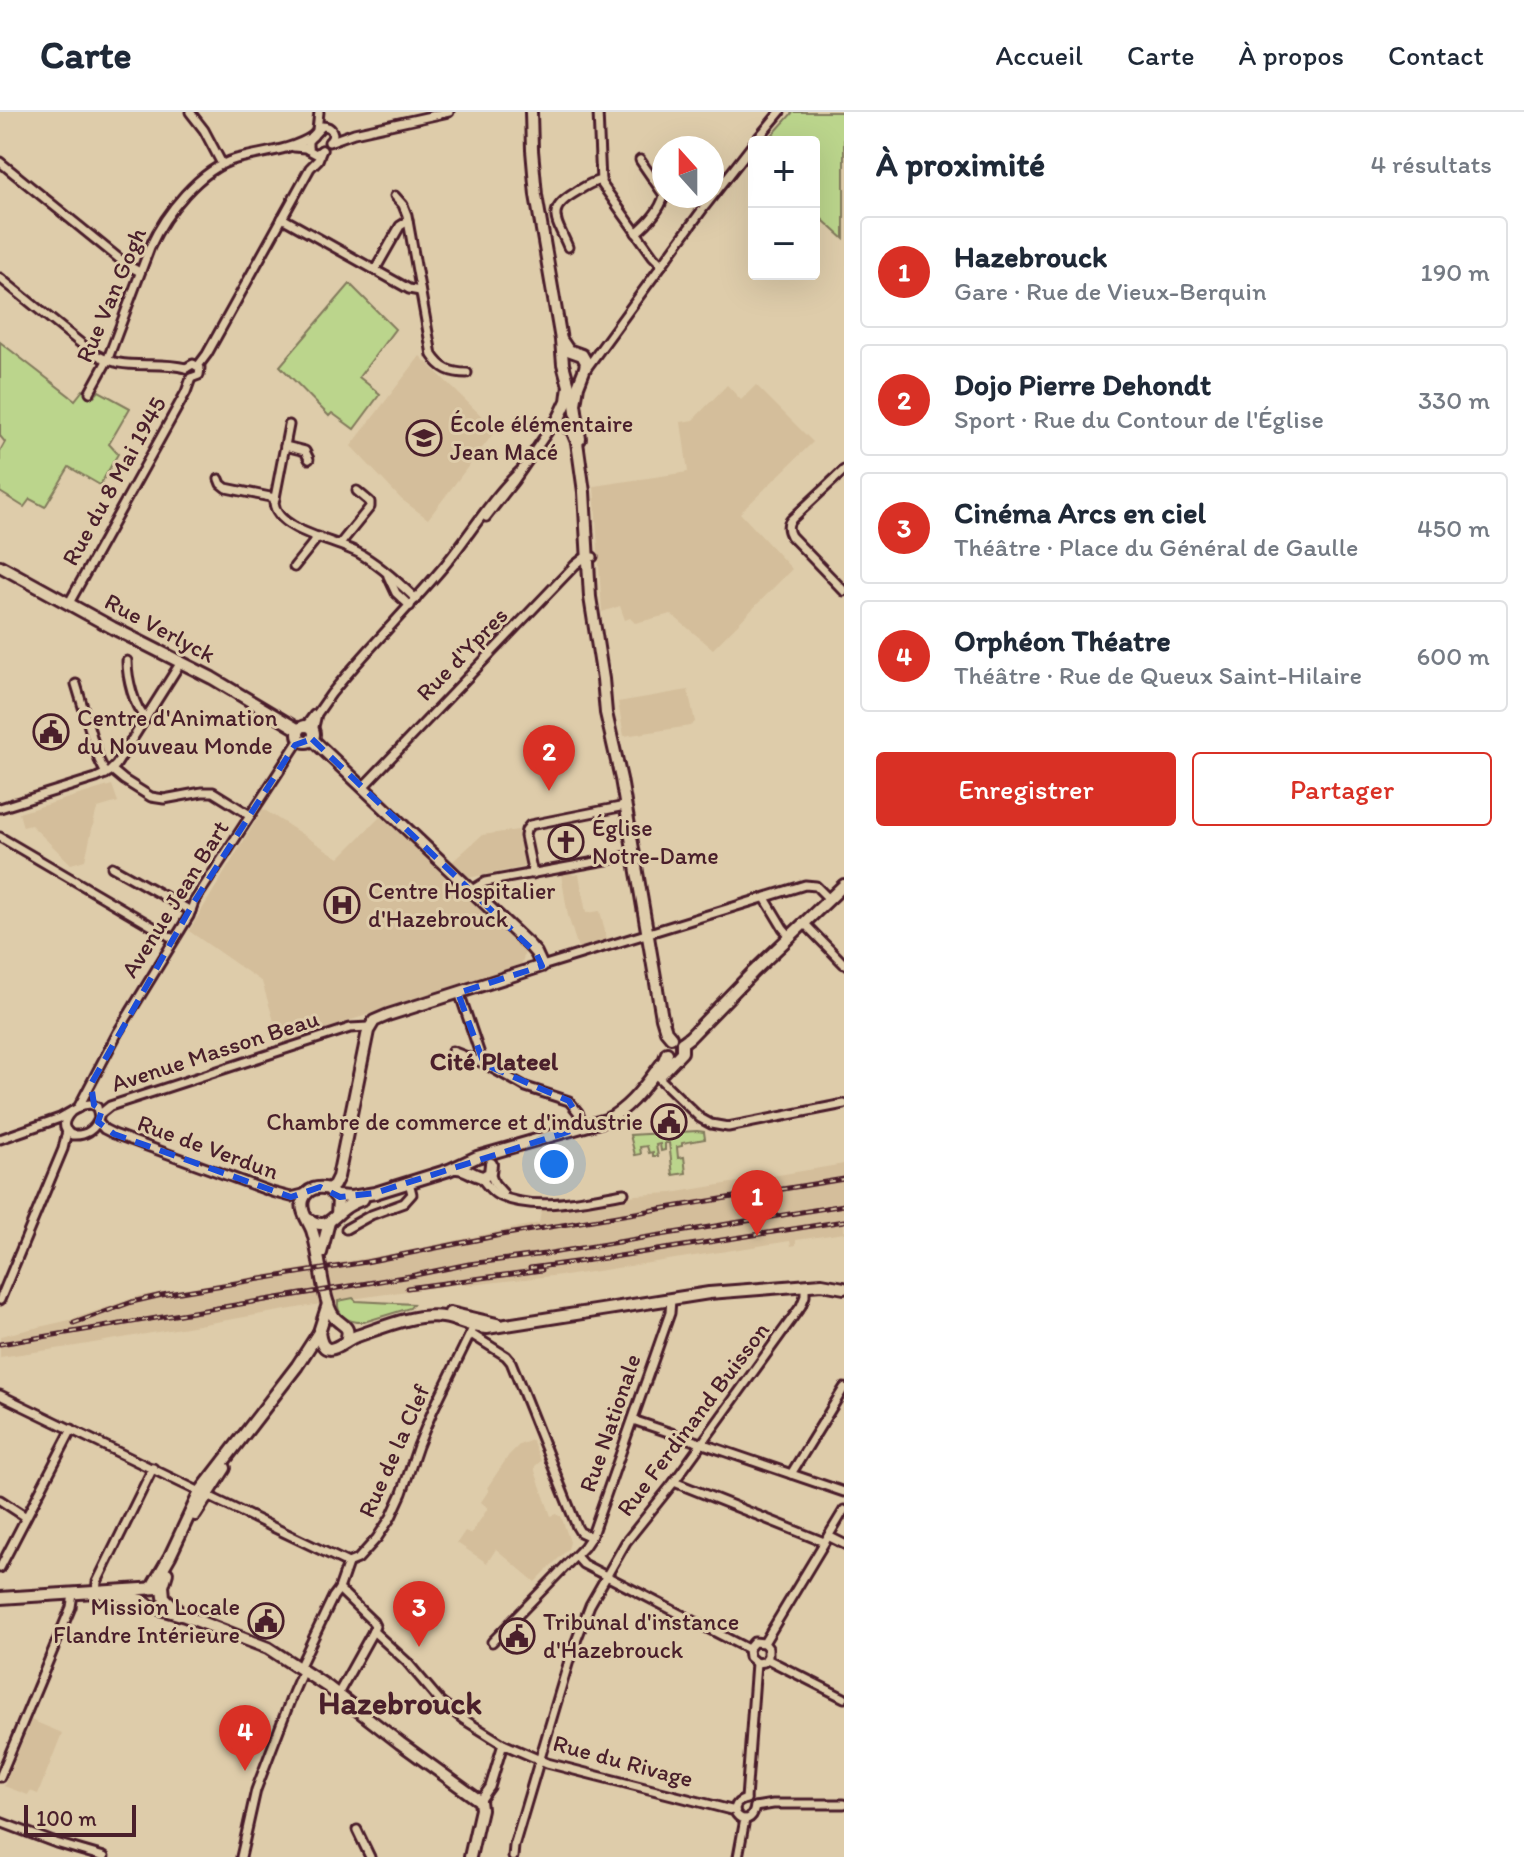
<!DOCTYPE html>
<html lang="fr">
<head>
<meta charset="utf-8">
<style>
	:root { --surface:#fff; --page:#f2f2f3; --text:#1f2937; --muted:#747a83; --line:#e0e1e3; --accent:#d93025 }
	body { margin:0; font-family:Itim,sans-serif; background:var(--page); color:var(--text) }
	.controls { position:absolute; right:24px; top:24px; display:grid; overflow:hidden; border-radius:8px; box-shadow:0 8px 32px #0002 }
	.controls button { width:72px; height:72px; display:grid; place-items:center; padding:0; border:0; border-bottom:2px solid var(--line); background:var(--surface); color:var(--text); font:40px sans-serif }
	.compass { position:absolute; left:652px; top:24px; width:72px; height:72px; border-radius:50%; background:var(--surface); box-shadow:0 8px 32px #0002; rotate:339deg }
	.scale { position:absolute; left:24px; bottom:20px; width:112px; box-sizing:border-box; padding-left:8px; border:4px solid #4a1f2b; border-top:0; font-size:22px; line-height:28px; white-space:nowrap; color:#4a1f2b; -webkit-text-stroke:6px #deccaa; paint-order:stroke }
	.you { position:absolute; left:554px; top:1052px; width:28px; height:28px; margin:-20px; border:6px solid #fff; border-radius:50%; background:#1a73e8; box-shadow:0 0 0 12px #1a73e833 }
	.badge { display:grid; place-items:center; width:52px; height:52px; border-radius:50%; background:var(--accent); color:#fff; font-size:26px; font-weight:700 }
	.pin { position:absolute; translate:-50% -66px; filter:drop-shadow(0 2px 4px #0008) }
	.pin::after { content:''; position:absolute; top:42px; width:28px; height:24px; background:inherit; clip-path:polygon(0 0,100% 0,50% 100%) }
	.list { margin:0; padding:0; list-style:none }
	h2 { display:flex; justify-content:space-between; align-items:center; height:104px; margin:0; padding:0 32px; font-size:34px }
	h2 small { font-size:26px; font-weight:400; color:var(--muted) }
	.list li { display:grid; grid-template-columns:52px 1fr auto; gap:24px; align-items:center; box-sizing:border-box; height:112px; margin:0 16px 16px; padding:0 16px; border:2px solid var(--line); border-radius:8px }
	.list b { display:block; font-size:30px; white-space:nowrap }
	.list p { margin:0; font-size:26px; white-space:nowrap; color:var(--muted) }
	.list em { font-size:26px; font-style:normal; color:var(--muted) }
	.actions { display:flex; gap:16px; padding:24px 32px }
	.actions a { flex:1; padding:18px 0; border:2px solid var(--accent); border-radius:8px; text-align:center; font-size:28px; color:var(--accent) }
	.actions .main { background:var(--accent); color:#fff }
	.map { position:relative; flex:none; width:844px; height:1745px; overflow:hidden }
	header { display:flex; align-items:center; gap:48px; box-sizing:border-box; height:112px; padding:0 40px; background:var(--surface); border-bottom:2px solid var(--line) }
	header strong { font-size:38px }
	nav { display:flex; gap:44px; margin-inline-start:auto; font-size:28px }
	main { display:flex }
	aside { flex:1; background:var(--surface) }
	.map>svg:first-child { display:block }
	.built { fill:#d4be9b }
	.green { fill:#bbd58c; stroke:#827a5c; stroke-width:2 }
	.lines { fill:none; stroke-linecap:round; stroke-linejoin:round }
	.street-casing { stroke:#4a1f2b; stroke-width:13 }
	.secondary-casing { stroke:#4a1f2b; stroke-width:16 }
	.street { stroke:#deccaa; stroke-width:7 }
	.secondary { stroke:#deccaa; stroke-width:10 }
	.rail-casing { stroke:#4a1f2b; stroke-width:5 }
	.rail { stroke:#deccaa; stroke-width:2; stroke-dasharray:6; stroke-linecap:butt }
	.marked { fill:none; stroke:#1d4ed8; stroke-width:6; stroke-dasharray:16 10; stroke-linejoin:round }
	.labels { text-anchor:middle; stroke-width:6; stroke-linejoin:round; paint-order:stroke }
	.street-label { font-size:24px; fill:#4a1f2b; stroke:#deccaa }
	.poi-label { font-size:24px; fill:#4a1f2b; stroke:#deccaa; text-anchor:start }
	.neighbourhood-label { font-size:26px; font-weight:bold; fill:#4a1f2b; stroke:#deccaa }
	.district-label { font-size:32px; font-weight:bold; fill:#4a1f2b; stroke:#deccaa }
</style>
</head>
<body>
<header>
<strong>Carte</strong>
<nav><a>Accueil</a><a>Carte</a><a>À propos</a><a>Contact</a></nav>
</header>
<main>
<div class="map">
<svg width="844" height="1745" viewBox="0 0 844 1745">
	<rect width="100%" height="100%" fill="#deccaa"/>
	<filter id="ink" filterUnits="userSpaceOnUse"><feTurbulence type="fractalNoise" baseFrequency=".0125" numOctaves="2"/><feDisplacementMap in="SourceGraphic" scale="16" xChannelSelector="R" yChannelSelector="G"/><feConvolveMatrix kernelMatrix="1 2 1 2 8 2 1 2 1" color-interpolation-filters="sRGB"/></filter>
	<g filter="url(#ink)">
		<!-- built -->
		<g class="built">
			<polygon points="420,244 496,318 428,407 401,387 351,334"/>
			<polygon points="727,273 741,288 756,273 813,330 740,401 792,457 713,537 671,502 635,511 630,506 625,508 620,494 602,500 594,374 688,360 681,310 693,308"/>
			<polygon points="688,578 695,610 690,614 624,624 618,590"/>
			<polygon points="112,673 118,690 98,696 96,700 85,748 71,752 31,713 23,715 19,701"/>
			<polygon points="263,697 339,746 382,703 526,837 521,854 443,877 281,932 262,870 189,819"/>
			<polygon points="518,718 525,753 524,755 468,766 452,750 482,723"/>
			<polygon points="572,761 573,763 579,762 586,801 600,799 607,827 578,836 568,804 561,762"/>
			<polygon points="844,1052 844,1121 796,1128 796,1133 791,1134 790,1129 565,1164 561,1163 470,1173 462,1171 338,1189 76,1234 0,1245 0,1224 70,1208 139,1184 391,1142 539,1111 542,1094 558,1095 636,1083 672,1081"/>
			<polygon points="532,1328 541,1349 535,1354 535,1359 551,1404 557,1402 559,1404 561,1404 570,1430 568,1437 535,1470 496,1437 487,1451 457,1431 465,1419 471,1422 488,1396 481,1390 489,1378 487,1376 509,1343 519,1333"/>
			<polygon points="31,1608 62,1621 38,1682 30,1679 28,1683 4,1674"/>
		</g>
		<!-- green -->
		<g class="green">
			<polygon points="793,0 844,0 844,127 814,100 814,30 766,30"/>
			<polygon points="350,172 395,217 359,265 380,282 354,317 332,301 329,304 280,254"/>
			<polygon points="0,230 75,288 83,278 94,285 99,279 130,296 109,332 118,342 100,373 69,355 45,395 30,387 24,395 0,380 0,339 5,330 0,324"/>
			<polygon points="697,1019 704,1020 705,1027 682,1031 682,1034 677,1035 678,1046 684,1045 686,1061 673,1063 669,1031 665,1031 665,1038 661,1039 660,1032 656,1033 658,1044 653,1044 653,1040 649,1041 647,1034 640,1035 641,1042 635,1043 630,1023"/>
			<path d="M 353,1186 L 356,1189 L 413,1192 L 410,1196 L 364,1210 C 350,1211 336,1205 338,1189 Z"/>
		</g>
		<g class="lines">
			<defs>
				<g id="street">
					<polyline points="190,0 204,18 222,52"/>
					<polyline points="598,0 601,71 653,144 662,153"/>
					<polyline points="317,18 319,0"/>
					<polyline points="329,30 354,21 449,0"/>
					<polyline points="755,30 780,0"/>
					<polyline points="294,35 305,36 316,42 322,38"/>
					<path d="M 308,37 L 308,29 L 322,14 C 332,14 336,22 330,29"/>
					<polyline points="640,48 664,83"/>
					<polyline points="0,50 127,153 140,160"/>
					<path d="M 395,84 L 403,93 L 407,103 L 432,243 C 441,257 451,261 467,261"/>
					<polyline points="282,106 409,177 420,179"/>
					<path d="M 636,121 C 647,112 660,98 664,84"/>
					<path d="M 568,135 C 556,107 545,98 576,80 C 584,75 591,70 601,68"/>
					<polyline points="375,158 400,114 408,109"/>
					<path d="M 0,166 L 89,238 C 122,262 151,247 186,256"/>
					<polyline points="198,254 207,242 310,56 318,48 322,38"/>
					<polyline points="186,256 193,252 200,256 199,263 191,266"/>
					<polyline points="586,257 705,94 754,31"/>
					<path d="M 90,280 L 107,249 L 150,135 C 165,102 200,57 236,47 C 262,40 290,39 313,24"/>
					<path d="M 289,313 L 274,391 C 277,420 340,429 362,443 C 382,455 399,471 416,487"/>
					<polyline points="285,334 305,339 309,347"/>
					<path d="M 844,358 L 793,406 C 787,411 787,417 791,424 L 844,479"/>
					<polyline points="219,367 221,372 226,376 275,386"/>
					<polyline points="486,405 514,369 560,302"/>
					<polyline points="340,432 370,395 370,390 357,379"/>
					<polyline points="294,455 318,425"/>
					<polyline points="388,464 396,481 410,494"/>
					<polyline points="69,491 186,280 191,266"/>
					<path d="M 127,549 C 127,565 134,597 146,606"/>
					<polyline points="76,572 99,648 106,662"/>
					<polyline points="305,615 314,603"/>
					<path d="M 313,619 L 317,602 L 331,582 C 367,537 408,497 445,453 C 471,421 492,385 522,357"/>
					<polyline points="112,658 124,668 151,685 164,687 202,680 213,680 250,703"/>
					<polyline points="363,675 575,453 584,446 593,445"/>
					<polyline points="0,696 96,666 109,660 116,653 181,550"/>
					<polyline points="0,725 174,827"/>
					<polyline points="112,755 191,799"/>
					<polyline points="533,762 525,724 526,718 530,713 625,694"/>
					<polyline points="472,778 485,770 634,743"/>
					<polyline points="765,786 783,816 790,824"/>
					<polyline points="804,811 844,852"/>
					<polyline points="542,854 805,773 816,774 829,787"/>
					<polyline points="459,880 483,951 526,975 569,989 578,1000 583,1015"/>
					<polyline points="452,939 483,951"/>
					<polyline points="658,965 700,1006 711,1012 728,1015 844,992"/>
					<polyline points="78,996 118,920 189,804 194,790 300,627"/>
					<polyline points="100,1002 110,994 350,916 369,915"/>
					<polyline points="98,1010 104,1017 114,1022 272,1080 291,1085 307,1081"/>
					<path d="M 0,1027 L 60,1006 L 83,993 L 90,992 L 97,995 L 99,1006 C 95,1018 85,1024 72,1023 C 61,1017 63,1008 72,999"/>
					<polyline points="490,1061 494,1071 503,1081"/>
					<path d="M 480,1065 C 486,1071 490,1079 498,1083 C 536,1101 585,1087 624,1081"/>
					<polyline points="346,1117 371,1103 404,1091 412,1082 409,1070"/>
					<polyline points="0,1188 63,1037 67,1019"/>
					<polyline points="471,1222 506,1244 511,1250 577,1415 580,1420 591,1425"/>
					<polyline points="0,1283 200,1380"/>
					<polyline points="633,1308 844,1380"/>
					<polyline points="791,1362 844,1276"/>
					<polyline points="674,1370 824,1430"/>
					<polyline points="206,1383 348,1451"/>
					<polyline points="0,1388 26,1405"/>
					<polyline points="828,1424 844,1432"/>
					<polyline points="576,1444 583,1452 748,1537"/>
					<polyline points="0,1456 72,1317"/>
					<polyline points="339,1477 373,1510 375,1514 373,1519"/>
					<polyline points="96,1481 97,1470 153,1356"/>
					<polyline points="373,1519 407,1550 440,1589 463,1607 503,1632 547,1651 735,1699"/>
					<polyline points="492,1530 584,1435 592,1423 670,1201 671,1187"/>
					<polyline points="764,1531 844,1398"/>
					<polyline points="767,1547 844,1586"/>
					<polyline points="756,1551 749,1545 748,1537 754,1530 764,1531"/>
					<polyline points="756,1551 764,1550 768,1544 768,1536 764,1531"/>
					<polyline points="299,1556 333,1485 339,1477 348,1451 358,1447 377,1426 391,1405 402,1381 418,1334 433,1298 476,1210"/>
					<polyline points="338,1582 373,1519"/>
					<polyline points="0,1665 71,1495 73,1482"/>
					<polyline points="746,1687 756,1551"/>
					<path d="M 746,1687 C 719,1695 750,1723 755,1695"/>
					<polyline points="480,1689 490,1675 503,1632"/>
					<polyline points="755,1695 773,1692 844,1692"/>
					<polyline points="0,1710 56,1731 104,1745"/>
					<polyline points="357,1718 370,1745"/>
					<polyline points="241,1745 256,1678 293,1581 303,1558"/>
					<polyline points="513,1745 514,1734 571,1542 590,1493 626,1430 674,1370 801,1194 805,1184 805,1173"/>
					<polyline points="738,1745 745,1707"/>
				</g>
				<g id="secondary">
					<polyline points="531,0 532,38 536,83 561,228 563,252 569,274 567,289 559,306 562,312 572,318 577,330 584,380 590,485 603,567 606,601 621,667 662,906 666,919 671,925"/>
					<polyline points="562,229 568,238 582,243 586,250 585,256 578,274 575,292 580,327"/>
					<polyline points="0,454 113,516 212,566 299,618"/>
					<circle cx="306" cy="622" r="8"/>
					<polyline points="312,627 530,834 536,841 542,854 388,903 374,909 368,919 338,1065 334,1073 329,1077"/>
					<polyline points="682,931 690,925 753,860 844,773"/>
					<polyline points="662,961 682,940 682,931"/>
					<path d="M 455,1056 C 467,1055 472,1064 483,1065 L 490,1061 L 491,1052"/>
					<path d="M 336,1084 L 351,1085 L 375,1081 L 449,1058 L 477,1045 L 606,1008 C 632,995 647,970 664,949 L 667,941"/>
					<path d="M 337,1102 L 338,1088 L 329,1077 C 318,1074 307,1076 303,1088 C 300,1099 308,1108 312,1118 C 320,1142 320,1168 328,1192 C 329,1197 333,1205 337,1208 C 346,1216 350,1215 346,1229"/>
					<path d="M 308,1107 C 327,1119 330,1107 344,1097 C 350,1092 356,1090 363,1087"/>
					<polyline points="321,1141 329,1110"/>
					<polyline points="450,1201 497,1212"/>
					<path d="M 319,1220 C 323,1251 341,1231 354,1225 C 382,1216 413,1201 443,1205 C 458,1207 470,1216 487,1216 L 709,1181 L 822,1172 L 844,1176"/>
					<polyline points="195,1403 225,1356"/>
					<polyline points="167,1461 163,1474 164,1485 180,1501"/>
					<polyline points="152,1475 170,1444 200,1380 297,1254 319,1220 328,1192"/>
					<polyline points="102,1481 142,1488 150,1494 185,1504 268,1536 328,1575 400,1631 480,1689 481,1697 470,1745"/>
					<polyline points="0,1486 158,1476"/>
				</g>
			</defs>
			<!-- street casing -->
			<use href="#street" class="street-casing"/>
			<!-- secondary casing -->
			<use href="#secondary" class="secondary-casing"/>
			<!-- street -->
			<use href="#street" class="street"/>
			<!-- secondary -->
			<use href="#secondary" class="secondary"/>
			<defs>
				<g id="rail">
					<polyline points="530,1156 613,1145 844,1109"/>
					<polyline points="407,1176 542,1158"/>
					<polyline points="74,1211 132,1190 162,1183 366,1150 501,1123 844,1067"/>
					<polyline points="0,1232 410,1164 469,1152 545,1142 844,1093"/>
				</g>
			</defs>
			<!-- rail casing -->
			<use href="#rail" class="rail-casing"/>
			<!-- rail -->
			<use href="#rail" class="rail"/>
		</g>
	</g>
	<!-- marked area -->
	<path class="marked" d="M 312,627 L 536,841 L 542,854 L 458,881 L 484,952 L 569,989 L 583,1015 L 375,1081 L 340,1085 L 320,1075 L 291,1085 L 114,1022 L 98,1010 L 102,998 L 94,993 L 91,972 L 194,790 L 295,633 Z"/>
	<!-- icons -->
	<defs>
		<symbol id="school-ring" viewBox="-11 -11 22 22"><circle r="9.5" fill="#deccaa" stroke="#4a1f2b" stroke-width="1.5"/><path d="M0-5L7-2L0 1L-7-2ZM-4 1L0 2.5L4 1V4Q0 6-4 4Z" fill="#4a1f2b"/></symbol>
		<symbol id="civic-ring" viewBox="-11 -11 22 22"><circle r="9.5" fill="#deccaa" stroke="#4a1f2b" stroke-width="1.5"/><path d="M-.6-6.5H3V-4.5H.6V-3L4-1V1h2V6H-6V1h2V-1L-.6-3ZM-1.2 2.5V6h2.4V2.5Z" fill="#4a1f2b"/></symbol>
		<symbol id="church-ring" viewBox="-11 -11 22 22"><circle r="9.5" fill="#deccaa" stroke="#4a1f2b" stroke-width="1.5"/><path d="M-1.2-6h2.4v3.5h3.3v2.4h-3.3V6h-2.4V-.1h-3.3v-2.4h3.3Z" fill="#4a1f2b"/></symbol>
		<symbol id="hospital-ring" viewBox="-11 -11 22 22"><circle r="9.5" fill="#deccaa" stroke="#4a1f2b" stroke-width="1.5"/><path d="M-5-5h3v3.5h4V-5h3V5h-3V1.5h-4V5h-3Z" fill="#4a1f2b"/></symbol>
	</defs>
	<g fill-rule="evenodd">
		<use href="#school-ring" x="404" y="306" width="40" height="40"/>
		<use href="#civic-ring" x="31" y="600" width="40" height="40"/>
		<use href="#church-ring" x="546" y="710" width="40" height="40"/>
		<use href="#hospital-ring" x="322" y="773" width="40" height="40"/>
		<use href="#civic-ring" x="649" y="990" width="40" height="40"/>
		<use href="#civic-ring" x="246" y="1489" width="40" height="40"/>
		<use href="#civic-ring" x="497" y="1504" width="40" height="40"/>
	</g>
	<g class="labels">
		<!-- street labels -->
		<g class="street-label">
			<text transform="translate(111 183) rotate(-67)" y="8">Rue Van Gogh</text>
			<text transform="translate(114 369) rotate(-61)" y="8">Rue du 8 Mai 1945</text>
			<text transform="translate(160 516) rotate(28)" y="8">Rue Verlyck</text>
			<text transform="translate(462 542) rotate(-46)" y="8">Rue d'Ypres</text>
			<text transform="translate(175 787) rotate(-58)" y="8">Avenue Jean Bart</text>
			<text transform="translate(215 939) rotate(-18)" y="8">Avenue Masson Beau</text>
			<text transform="translate(208 1035) rotate(20)" y="8">Rue de Verdun</text>
			<text transform="translate(693 1307) rotate(-53)" y="8">Rue Ferdinand Buisson</text>
			<text transform="translate(610 1311) rotate(-71)" y="8">Rue Nationale</text>
			<text transform="translate(394 1339) rotate(-66)" y="8">Rue de la Clef</text>
			<text transform="translate(623 1649) rotate(15)" y="8">Rue du Rivage</text>
		</g>
		<!-- poi labels -->
		<g class="poi-label">
			<text x="450" y="320">École élémentaire<tspan x="450" dy="28">Jean Macé</tspan></text>
			<text x="77" y="614">Centre d'Animation<tspan x="77" dy="28">du Nouveau Monde</tspan></text>
			<text x="592" y="724">Église<tspan x="592" dy="28">Notre-Dame</tspan></text>
			<text x="368" y="787">Centre Hospitalier<tspan x="368" dy="28">d'Hazebrouck</tspan></text>
			<text x="643" y="1018" text-anchor="end">Chambre de commerce et d'industrie</text>
			<text x="240" y="1503" text-anchor="end">Mission Locale<tspan x="240" dy="28">Flandre Intérieure</tspan></text>
			<text x="543" y="1518">Tribunal d'instance<tspan x="543" dy="28">d'Hazebrouck</tspan></text>
		</g>
		<!-- neighbourhood labels -->
		<g class="neighbourhood-label">
			<text x="494" y="958">Cité Plateel</text>
		</g>
		<!-- district labels -->
		<g class="district-label">
			<text x="400" y="1602">Hazebrouck</text>
		</g>
	</g>
</svg>
<div class="controls">
<button>+</button>
<button>−</button>
</div>
<svg class="compass" viewBox="-18 -18 36 36"><path d="M0-13l5 13h-10z" fill="#e53935"/><path d="M0 13l5-13h-10z" fill="#747a83"/></svg>
<div class="scale">100 m</div>
<div class="you"></div>
<div class="pin badge" style="left:757px;top:1124px">1</div>
<div class="pin badge" style="left:549px;top:679px">2</div>
<div class="pin badge" style="left:419px;top:1535px">3</div>
<div class="pin badge" style="left:245px;top:1659px">4</div>
</div>
<aside>
<h2>À proximité<small>4 résultats</small></h2>
<ul class="list">
<li><span class="badge">1</span><div><b>Hazebrouck</b><p>Gare · Rue de Vieux-Berquin</p></div><em>190 m</em></li>
<li><span class="badge">2</span><div><b>Dojo Pierre Dehondt</b><p>Sport · Rue du Contour de l'Église</p></div><em>330 m</em></li>
<li><span class="badge">3</span><div><b>Cinéma Arcs en ciel</b><p>Théâtre · Place du Général de Gaulle</p></div><em>450 m</em></li>
<li><span class="badge">4</span><div><b>Orphéon Théatre</b><p>Théâtre · Rue de Queux Saint-Hilaire</p></div><em>600 m</em></li>
</ul>
<div class="actions"><a class="main">Enregistrer</a><a>Partager</a></div>
</aside>
</main>
</body>
</html>
